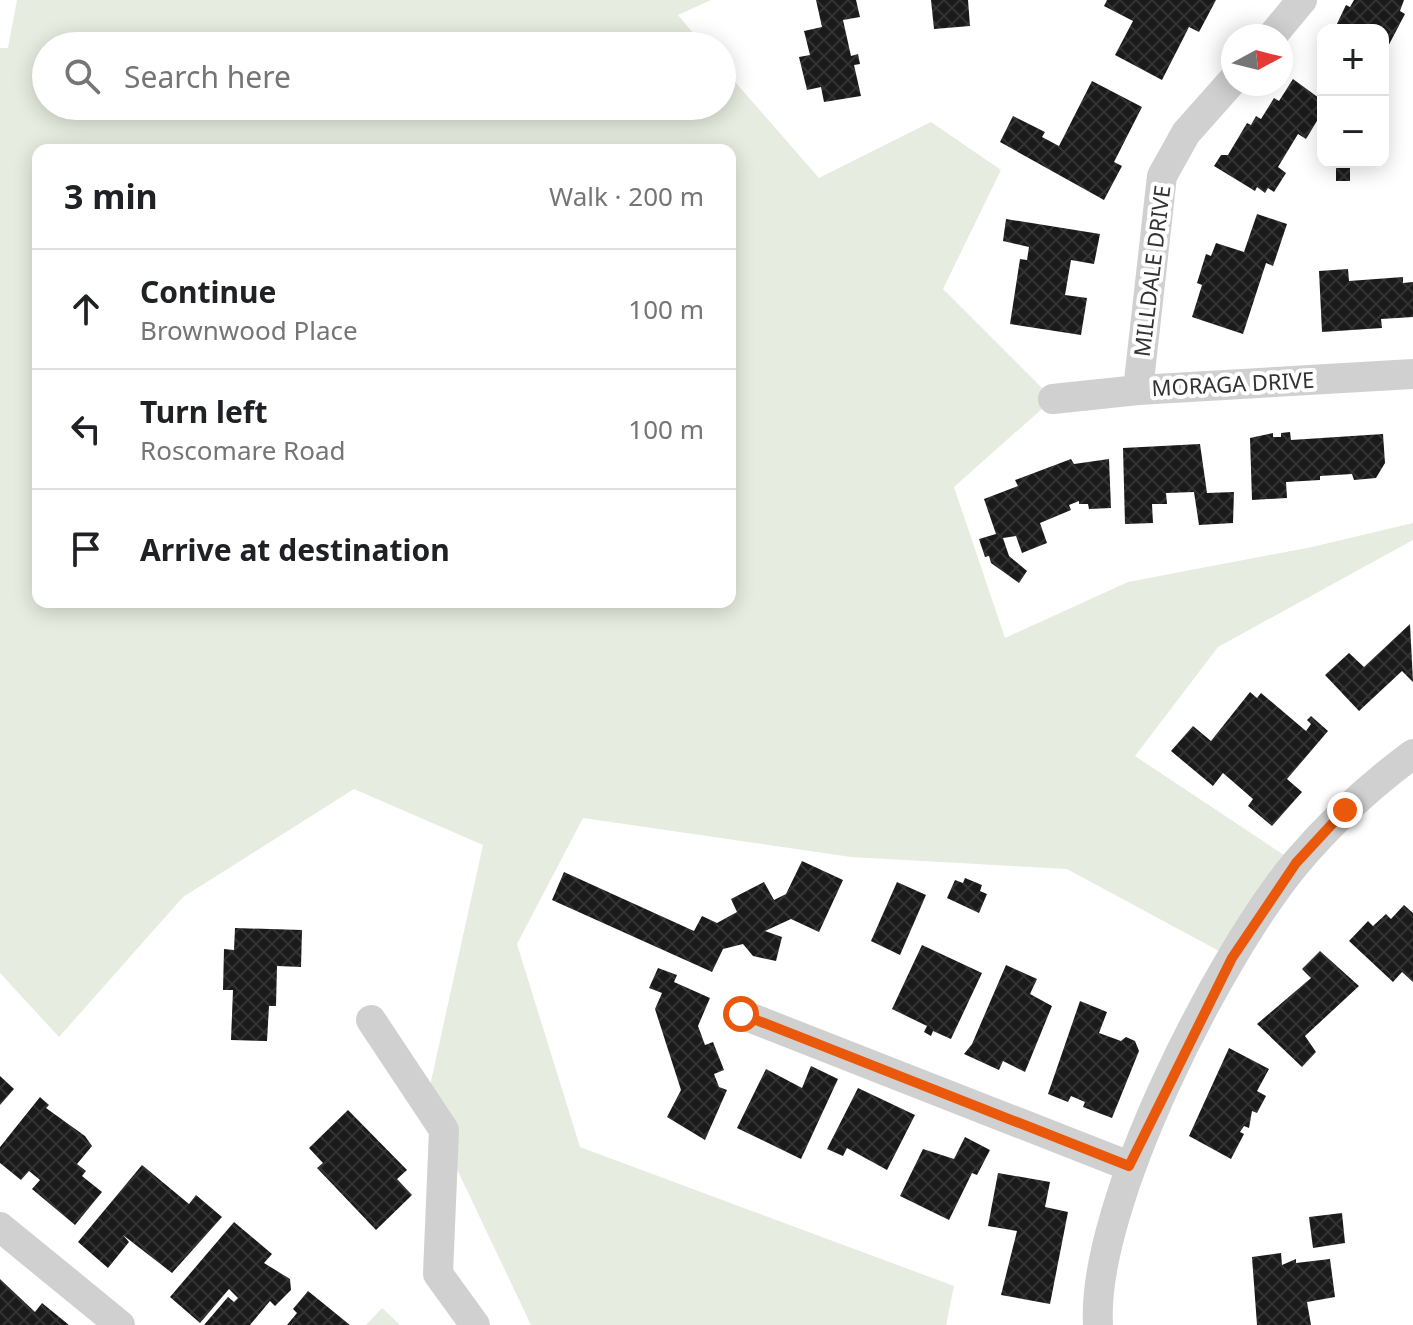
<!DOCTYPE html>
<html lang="en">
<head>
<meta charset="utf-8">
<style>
	:root { --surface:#fff; --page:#f6f6f6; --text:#202124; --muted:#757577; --line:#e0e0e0 }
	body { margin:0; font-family:"Noto Sans",sans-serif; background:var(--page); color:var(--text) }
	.controls { position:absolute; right:24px; top:24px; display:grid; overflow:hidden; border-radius:16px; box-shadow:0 4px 20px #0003 }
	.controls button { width:72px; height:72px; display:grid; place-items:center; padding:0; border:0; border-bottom:2px solid var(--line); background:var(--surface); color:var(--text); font:40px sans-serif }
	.compass { position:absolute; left:1221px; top:24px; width:72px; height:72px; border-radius:50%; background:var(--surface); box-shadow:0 4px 20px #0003; rotate:83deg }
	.stop { position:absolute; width:24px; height:24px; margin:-18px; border:6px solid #ea580c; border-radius:50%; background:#fff }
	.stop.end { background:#ea580c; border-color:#fff; box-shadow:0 2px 8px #0008 }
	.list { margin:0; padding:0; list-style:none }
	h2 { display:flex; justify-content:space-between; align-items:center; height:104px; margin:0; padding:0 32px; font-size:34px }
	h2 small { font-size:26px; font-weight:400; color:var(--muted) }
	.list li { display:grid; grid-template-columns:52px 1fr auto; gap:24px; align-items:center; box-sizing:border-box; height:120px; padding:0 32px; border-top:2px solid var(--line) }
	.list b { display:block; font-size:30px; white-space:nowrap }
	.list p { margin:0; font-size:26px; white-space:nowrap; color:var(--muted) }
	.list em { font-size:26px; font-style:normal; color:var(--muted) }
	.icon { flex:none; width:44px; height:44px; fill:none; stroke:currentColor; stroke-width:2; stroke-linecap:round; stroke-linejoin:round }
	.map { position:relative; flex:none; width:1413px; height:1325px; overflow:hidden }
	.search { position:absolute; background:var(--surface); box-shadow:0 4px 20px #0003; left:32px; top:32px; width:704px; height:88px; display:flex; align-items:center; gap:20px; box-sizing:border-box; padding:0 28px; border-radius:44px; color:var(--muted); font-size:30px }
	.panel { position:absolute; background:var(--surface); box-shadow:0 4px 20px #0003; left:32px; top:144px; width:704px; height:464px; border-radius:16px }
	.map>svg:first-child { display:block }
	.grass { fill:#e6ecdf; fill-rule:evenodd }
	.building { fill:url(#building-cross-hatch) }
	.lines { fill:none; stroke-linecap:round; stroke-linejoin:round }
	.minor { stroke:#d0d0d0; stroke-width:30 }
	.route { stroke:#ea580c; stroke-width:10 }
	.labels { text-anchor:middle; stroke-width:8; stroke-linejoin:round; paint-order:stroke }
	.street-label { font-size:22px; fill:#333; stroke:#fff }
</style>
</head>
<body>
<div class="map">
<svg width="1413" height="1325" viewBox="0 0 1413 1325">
	<defs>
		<pattern id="building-cross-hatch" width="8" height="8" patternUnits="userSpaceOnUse" patternTransform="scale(2)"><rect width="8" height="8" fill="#1a1a1a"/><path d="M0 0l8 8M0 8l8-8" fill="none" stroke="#333"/></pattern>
	</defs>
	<rect width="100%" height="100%" fill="#fff"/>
	<!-- grass -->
	<g class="grass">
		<path d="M 17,0 L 711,0 L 678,15 L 704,46 L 46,46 L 46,106 L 722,106 L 722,67 L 819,178 L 931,122 L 1001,170 L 943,289 L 1053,399 L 954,487 L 1005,638 L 1128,582 L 1312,547 L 1413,523 L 1413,540 L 1218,647 L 1135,756 L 1296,863 L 1232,958 L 1067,869 L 851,857 L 583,818 L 517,944 L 580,1147 L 954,1286 L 946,1325 L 531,1325 L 426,1104 L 483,845 L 354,789 L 183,897 L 59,1037 L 0,973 L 0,48 L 8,48 ZM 38,150 L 730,150 L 730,602 L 38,602 Z"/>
		<polygon points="382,1308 400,1325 366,1325"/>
	</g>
	<!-- building -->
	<g class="building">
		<polygon points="816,0 856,0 860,17 843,20 851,56 858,54 860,64 854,65 861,96 824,102 821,87 807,90 799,57 810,55 804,31 822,27"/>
		<polygon points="931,0 968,0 970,26 934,29"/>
		<polygon points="1107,0 1216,0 1199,32 1189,27 1162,80 1115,55 1133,21 1104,6"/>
		<polygon points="1354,0 1404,0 1400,11 1405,14 1383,56 1383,30 1334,30 1346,5 1350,7"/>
		<polygon points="1293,79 1323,101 1323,111 1306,139 1298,134 1278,167 1286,173 1274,192 1268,188 1265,193 1257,187 1255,191 1214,166 1221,155 1228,155 1247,123 1251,125 1256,116 1261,119 1274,98 1279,101"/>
		<polygon points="1092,81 1142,107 1114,162 1122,166 1104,200 1000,142 1013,116 1045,132 1042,137 1059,146"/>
		<rect x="1336" y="162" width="14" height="19"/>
		<polygon points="1257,214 1287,224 1273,266 1266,263 1243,334 1192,317 1202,285 1197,283 1206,254 1211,256 1216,243 1244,252"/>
		<polygon points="1006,219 1100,234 1094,264 1071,260 1065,295 1087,298 1081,335 1010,324 1020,259 1027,260 1029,247 1003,241"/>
		<polygon points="1348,269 1349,281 1403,277 1403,283 1413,282 1413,317 1381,319 1382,328 1322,332 1319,271"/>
		<polygon points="1290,432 1291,440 1383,434 1385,463 1376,478 1354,480 1352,474 1320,476 1320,480 1286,482 1287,498 1252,500 1250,438 1273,433 1273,437 1281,437 1281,433"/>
		<polygon points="1200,444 1207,493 1234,492 1233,523 1199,525 1194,492 1166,493 1167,504 1152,504 1153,523 1125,524 1123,448"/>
		<polygon points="1071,459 1074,464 1109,459 1111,508 1089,509 1088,504 1079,504 1079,501 1069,505 1071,510 1040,523 1047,543 1022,553 1016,536 1003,538 1009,556 1027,571 1019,583 991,563 989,556 985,557 979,539 996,534 984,499 1018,486 1015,480"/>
		<polygon points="1410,624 1413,682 1402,671 1359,711 1325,675 1349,653 1364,667"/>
		<polygon points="1250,692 1257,698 1261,693 1306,731 1311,724 1307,720 1311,716 1328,731 1287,779 1302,792 1272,826 1248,806 1253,799 1223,773 1213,786 1171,751 1193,726 1211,741"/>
		<polygon points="802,861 843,880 819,932 791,919 765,931 782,937 776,961 753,956 743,944 723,949 712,972 552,900 564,872 694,931 702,916 717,923 737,912 731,899 764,882 774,900 786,894"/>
		<polygon points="965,878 982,885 980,891 987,894 979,913 947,898 955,880 963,883"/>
		<polygon points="897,882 926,895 900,955 871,941"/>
		<polygon points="1404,905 1413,913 1413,982 1402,972 1393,982 1349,941 1368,921 1373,926 1386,914 1391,919"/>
		<polygon points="235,928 302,930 301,967 277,966 276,1006 269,1006 267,1041 231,1040 233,990 223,990 224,949 234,950"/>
		<polygon points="922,945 982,973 951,1039 933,1031 931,1036 924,1032 927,1026 892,1009"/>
		<polygon points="1320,951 1359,986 1305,1036 1316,1052 1302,1067 1257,1024 1311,978 1302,969"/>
		<polygon points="1006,965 1037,979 1030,994 1052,1006 1025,1072 1003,1061 999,1070 964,1054 972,1044"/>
		<polygon points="658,968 677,975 674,982 710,998 698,1026 705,1045 713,1042 724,1070 714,1074 719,1087 727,1090 705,1140 667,1117 681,1090 655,1009 662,993 649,988"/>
		<polygon points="1080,1001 1107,1012 1099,1033 1121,1041 1126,1037 1135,1041 1139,1051 1112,1118 1083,1107 1085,1102 1071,1096 1068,1102 1048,1094"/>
		<polygon points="1229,1048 1269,1069 1257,1091 1266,1096 1257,1113 1252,1111 1249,1128 1244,1126 1240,1132 1244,1134 1231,1159 1189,1136"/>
		<polygon points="811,1066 838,1079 801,1159 737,1128 766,1069 802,1088"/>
		<polygon points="0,1076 14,1089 0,1105"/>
		<polygon points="858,1088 915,1115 887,1170 847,1148 843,1156 827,1149"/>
		<polygon points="40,1097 49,1105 46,1108 85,1136 92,1146 77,1164 86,1171 82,1176 102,1192 75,1225 32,1189 40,1180 29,1171 21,1180 0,1163 0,1147"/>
		<polygon points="348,1110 407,1170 397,1179 412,1195 376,1230 317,1168 323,1163 309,1148"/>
		<polygon points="965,1137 990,1150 977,1175 972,1173 949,1220 900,1196 923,1149 954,1159"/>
		<polygon points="142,1165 189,1204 196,1195 222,1217 172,1273 123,1235 129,1242 108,1268 78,1242"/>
		<polygon points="998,1173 1050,1182 1045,1207 1068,1212 1050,1304 1001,1295 1017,1231 988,1226"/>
		<polygon points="1342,1213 1345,1243 1313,1248 1309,1217"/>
		<polygon points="234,1222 272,1254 264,1263 290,1279 291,1290 275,1306 270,1301 250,1325 204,1325 228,1297 234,1302 238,1298 229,1289 200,1323 170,1297"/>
		<polygon points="1281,1253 1282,1265 1296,1259 1296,1263 1330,1259 1335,1297 1307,1302 1311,1325 1257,1325 1252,1257"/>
		<polygon points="0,1279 35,1312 42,1303 69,1325 0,1325"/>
		<polygon points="308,1291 350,1325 287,1325 297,1313 293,1309"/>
	</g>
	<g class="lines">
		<!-- minor -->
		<g class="minor">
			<polyline points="1272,36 1302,0"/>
			<polyline points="1138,390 1162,176 1186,133 1233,80"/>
			<polyline points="1053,399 1138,390 1413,374"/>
			<polyline points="741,1014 1129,1166"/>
			<polyline points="371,1020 444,1130 438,1274 475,1325"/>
			<polyline points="0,1227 120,1325"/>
			<path d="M 1098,1325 C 1091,1205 1220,954 1297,862 C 1331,822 1371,785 1413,754"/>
		</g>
	</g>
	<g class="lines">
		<!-- route -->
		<polyline class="route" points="741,1014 1129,1166 1232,958 1296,863 1345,810"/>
	</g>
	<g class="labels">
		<!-- street labels -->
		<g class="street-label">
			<text transform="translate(1152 271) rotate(-83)" y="8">MILLDALE DRIVE</text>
			<text transform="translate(1233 384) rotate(-3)" y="8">MORAGA DRIVE</text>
		</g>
	</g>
</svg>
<div class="controls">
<button>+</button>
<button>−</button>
</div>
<svg class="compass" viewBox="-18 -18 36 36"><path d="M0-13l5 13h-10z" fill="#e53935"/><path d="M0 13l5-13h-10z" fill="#757577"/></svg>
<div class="stop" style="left:741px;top:1014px"></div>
<div class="stop end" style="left:1345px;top:810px"></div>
<div class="search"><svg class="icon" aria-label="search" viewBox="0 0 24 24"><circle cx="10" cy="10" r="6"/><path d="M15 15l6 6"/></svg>Search here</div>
<section class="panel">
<h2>3 min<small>Walk · 200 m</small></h2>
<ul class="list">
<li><svg class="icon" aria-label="ahead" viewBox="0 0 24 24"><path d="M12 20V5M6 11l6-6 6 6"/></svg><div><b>Continue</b><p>Brownwood Place</p></div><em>100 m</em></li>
<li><svg class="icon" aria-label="left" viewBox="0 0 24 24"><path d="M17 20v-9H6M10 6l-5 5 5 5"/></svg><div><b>Turn left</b><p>Roscomare Road</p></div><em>100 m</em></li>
<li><svg class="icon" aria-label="arrive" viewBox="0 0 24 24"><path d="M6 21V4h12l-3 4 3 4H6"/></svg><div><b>Arrive at destination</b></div></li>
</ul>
</section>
</div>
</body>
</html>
